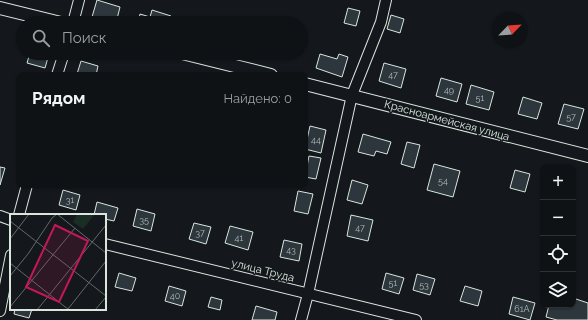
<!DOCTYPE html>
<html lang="ru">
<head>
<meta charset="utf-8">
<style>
	:root { --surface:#0f1215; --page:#1d2022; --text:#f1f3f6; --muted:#9b9ea0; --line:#2f3234 }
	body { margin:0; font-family:Raleway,sans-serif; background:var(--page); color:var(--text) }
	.controls { position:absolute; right:12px; bottom:12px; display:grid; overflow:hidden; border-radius:8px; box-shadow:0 1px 3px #0004 }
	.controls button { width:36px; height:36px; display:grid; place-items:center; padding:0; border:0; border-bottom:1px solid var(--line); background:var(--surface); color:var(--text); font:20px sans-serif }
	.compass { position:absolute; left:492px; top:12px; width:36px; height:36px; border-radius:50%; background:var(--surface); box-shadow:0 1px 3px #0004; rotate:65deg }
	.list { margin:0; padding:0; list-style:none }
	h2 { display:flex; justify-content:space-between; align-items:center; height:52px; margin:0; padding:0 16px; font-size:17px }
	h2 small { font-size:13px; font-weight:400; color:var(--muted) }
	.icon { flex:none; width:22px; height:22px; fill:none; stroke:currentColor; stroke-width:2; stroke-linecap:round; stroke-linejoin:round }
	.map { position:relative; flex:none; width:588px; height:320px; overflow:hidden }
	.search { position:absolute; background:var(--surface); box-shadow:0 1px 3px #0004; left:16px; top:16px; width:292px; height:44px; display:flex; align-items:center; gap:10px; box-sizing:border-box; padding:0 14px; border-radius:22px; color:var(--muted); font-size:15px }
	.panel { position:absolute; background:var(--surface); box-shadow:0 1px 3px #0004; left:16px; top:72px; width:292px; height:116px; border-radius:8px }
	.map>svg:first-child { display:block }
	.building { fill:#2c363c; stroke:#d8e6dc }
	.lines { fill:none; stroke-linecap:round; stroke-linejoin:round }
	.minor-casing { stroke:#d8e6dc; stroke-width:12 }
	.tertiary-casing { stroke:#d8e6dc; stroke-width:14 }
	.minor { stroke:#14181c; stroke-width:10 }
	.tertiary { stroke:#14181c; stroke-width:12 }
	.labels { text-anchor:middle; stroke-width:3; stroke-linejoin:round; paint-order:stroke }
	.number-label { font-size:9px; fill:#adbab4 }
	.street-label { font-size:11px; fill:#d8e6dc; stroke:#14181c }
	.inset-road { fill:none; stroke:#626a69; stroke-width:1 }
	.view { fill:#c2185b; fill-opacity:0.15; stroke:#c2185b; stroke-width:2 }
	.inset-edge { fill:none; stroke:#d8e6dc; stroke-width:2 }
</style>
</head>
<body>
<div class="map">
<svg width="588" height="320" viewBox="0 0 588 320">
	<rect width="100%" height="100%" fill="#14181c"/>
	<!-- building -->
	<g class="building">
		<polygon points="97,0 120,7 116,23 92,17"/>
		<polygon points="348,8 360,11 356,26 344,23"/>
		<polygon points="152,10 171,16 169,23 138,23 140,14 150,17"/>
		<polygon points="391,15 404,19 400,33 387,29"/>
		<polygon points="30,53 49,54 45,68 27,63"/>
		<polygon points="320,54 337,59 339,54 348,57 342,77 316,68"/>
		<polygon points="81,61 98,66 96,75 77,74"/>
		<polygon points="384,63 406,69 401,88 379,81"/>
		<polygon points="441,78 462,84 457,102 436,96"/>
		<polygon points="471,85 494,92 489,110 466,104"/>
		<polygon points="523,97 542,103 537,119 518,114"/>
		<polygon points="564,104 584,109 578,129 558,124"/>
		<polygon points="310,126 326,130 321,153 305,149"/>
		<polygon points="363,134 391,142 387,154 376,151 374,156 358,152"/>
		<polygon points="407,142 420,145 414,168 401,164"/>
		<polygon points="309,156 321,158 316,179 305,177"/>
		<polygon points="434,164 460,171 453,197 427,190"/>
		<polygon points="0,167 5,168 0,185"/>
		<polygon points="515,170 530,174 525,192 510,188"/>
		<polygon points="352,180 368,185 362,204 347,200"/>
		<polygon points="63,190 80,195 76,210 59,205"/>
		<polygon points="298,191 313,194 308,214 294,211"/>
		<polygon points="97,202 118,208 114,221 105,219 105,215 94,215"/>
		<polygon points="137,209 155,214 151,231 133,226"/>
		<polygon points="351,215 373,220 368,241 347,236"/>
		<polygon points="194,223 211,227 206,244 189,239"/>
		<polygon points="230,226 253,232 248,250 225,243"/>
		<polygon points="284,240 302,244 299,261 280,257"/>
		<polygon points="119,273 136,278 132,291 115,287"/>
		<polygon points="386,273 404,278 399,294 382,289"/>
		<polygon points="417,274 435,279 430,295 413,290"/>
		<polygon points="169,286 186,291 182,306 165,301"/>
		<polygon points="465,286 482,291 478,306 460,301"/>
		<polygon points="211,297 222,300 220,310 208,307"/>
		<polygon points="513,297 535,303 530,320 509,314"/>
		<polygon points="573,298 588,303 588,320 557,320 546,317 549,305 573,305"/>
		<polygon points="256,306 277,312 275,320 252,320"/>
		<polygon points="15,309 32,309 29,318 14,314"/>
	</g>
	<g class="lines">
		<defs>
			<g id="minor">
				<polyline points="73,23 79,0"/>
				<polyline points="57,75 64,53"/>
				<polyline points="19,215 27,185"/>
				<polyline points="0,216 11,220"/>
				<polyline points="105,244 416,320"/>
				<polyline points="0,311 11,255"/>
				<polyline points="301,320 308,294 352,95 381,22 386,0"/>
			</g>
			<g id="tertiary">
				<polyline points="0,8 61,23"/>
				<polyline points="182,53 271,75"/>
				<polyline points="305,84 588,156"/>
			</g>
		</defs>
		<!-- minor casing -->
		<use href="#minor" class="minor-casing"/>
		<!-- tertiary casing -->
		<use href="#tertiary" class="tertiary-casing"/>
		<!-- minor -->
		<use href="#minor" class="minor"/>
		<!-- tertiary -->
		<use href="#tertiary" class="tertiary"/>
	</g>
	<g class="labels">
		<!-- number labels -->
		<g class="number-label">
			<text x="393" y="78">47</text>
			<text x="449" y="93">49</text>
			<text x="480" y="101">51</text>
			<text x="571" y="120">57</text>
			<text x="316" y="143">44</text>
			<text x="443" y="184">54</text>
			<text x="70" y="203">31</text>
			<text x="144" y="223">35</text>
			<text x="360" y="231">47</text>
			<text x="200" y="236">37</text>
			<text x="239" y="241">41</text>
			<text x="291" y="253">43</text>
			<text x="393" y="286">51</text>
			<text x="424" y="288">53</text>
			<text x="175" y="299">40</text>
			<text x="522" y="312">61А</text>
		</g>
		<!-- street labels -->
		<g class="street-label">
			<text transform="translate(447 120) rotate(15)" y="4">Красноармейская улица</text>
			<text transform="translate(263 270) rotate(14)" y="4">улица Труда</text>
		</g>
	</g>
	<!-- overview -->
	<g transform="translate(10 214)">
		<rect width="96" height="96" fill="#14181c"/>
		<path d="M 67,0 L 85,0 L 73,15 L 63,8 Z" fill="#1a2d24"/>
		<path class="inset-road" d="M 47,0 L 96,39M 0,7 L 96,82M 0,25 L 19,0M 0,49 L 59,96M 0,62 L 18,40 L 42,4 L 47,0M 0,93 L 65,14M 58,95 L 96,47M 27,96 L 96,11M 85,96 L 96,83"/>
		<path class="view" d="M 45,11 L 78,27 L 49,88 L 16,73 Z"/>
		<rect width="96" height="96" class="inset-edge"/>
	</g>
</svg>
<div class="controls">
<button>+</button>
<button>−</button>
<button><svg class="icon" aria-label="locate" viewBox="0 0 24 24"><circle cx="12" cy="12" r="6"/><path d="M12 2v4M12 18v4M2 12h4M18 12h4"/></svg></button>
<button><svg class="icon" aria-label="layers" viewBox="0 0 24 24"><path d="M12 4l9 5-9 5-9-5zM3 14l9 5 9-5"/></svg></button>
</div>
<svg class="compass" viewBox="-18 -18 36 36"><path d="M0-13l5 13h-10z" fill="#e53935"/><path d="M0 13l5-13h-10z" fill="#9b9ea0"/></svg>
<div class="search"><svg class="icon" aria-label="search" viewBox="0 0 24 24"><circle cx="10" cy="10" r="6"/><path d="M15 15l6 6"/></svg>Поиск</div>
<section class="panel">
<h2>Рядом<small>Найдено: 0</small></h2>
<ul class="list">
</ul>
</section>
</div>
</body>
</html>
